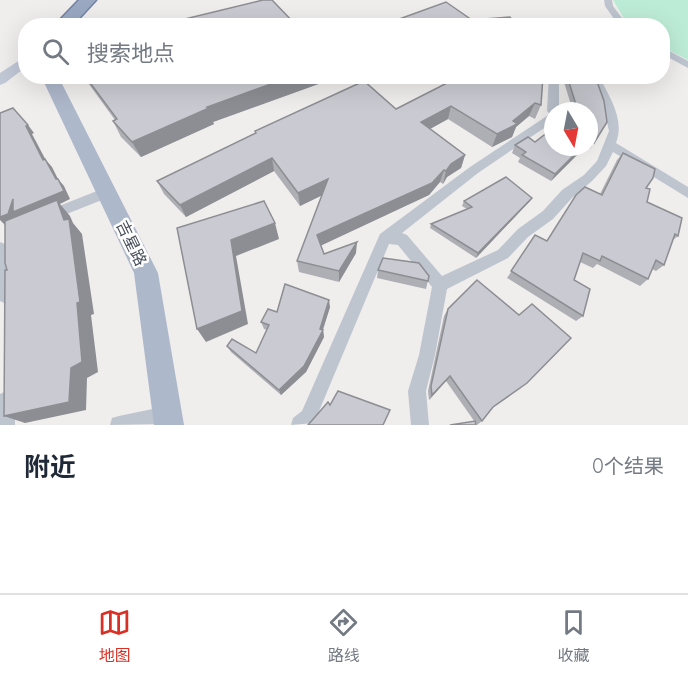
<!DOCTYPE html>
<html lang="zh">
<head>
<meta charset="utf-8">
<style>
	:root { --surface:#fff; --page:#f6f6f7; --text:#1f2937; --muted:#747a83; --line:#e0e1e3; --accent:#d93025 }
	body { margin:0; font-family:Quicksand,"Noto Sans SC",sans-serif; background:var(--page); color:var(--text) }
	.compass { position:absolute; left:544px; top:102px; width:54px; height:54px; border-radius:50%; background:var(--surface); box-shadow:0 6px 24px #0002; rotate:170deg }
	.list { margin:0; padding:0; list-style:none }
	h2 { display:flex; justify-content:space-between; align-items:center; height:78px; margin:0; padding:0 24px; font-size:26px }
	h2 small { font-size:20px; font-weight:400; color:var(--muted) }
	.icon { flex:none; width:33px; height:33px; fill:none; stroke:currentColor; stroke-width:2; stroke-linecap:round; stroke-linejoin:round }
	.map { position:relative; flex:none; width:688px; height:425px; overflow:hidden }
	.search { position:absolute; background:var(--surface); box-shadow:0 6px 24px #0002; left:18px; right:18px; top:18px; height:66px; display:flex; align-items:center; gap:15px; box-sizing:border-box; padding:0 21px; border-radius:24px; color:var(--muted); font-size:22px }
	.sheet { height:168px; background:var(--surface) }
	nav { display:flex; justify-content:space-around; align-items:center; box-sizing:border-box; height:84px; border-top:2px solid var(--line); background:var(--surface); font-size:16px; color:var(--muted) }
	nav a { display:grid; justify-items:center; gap:3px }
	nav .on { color:var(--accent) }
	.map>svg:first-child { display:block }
	.green { fill:#bdecd6 }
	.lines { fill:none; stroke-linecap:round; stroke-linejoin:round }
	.trunk-casing { stroke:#7283a6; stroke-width:3 }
	.minor { fill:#bec5cf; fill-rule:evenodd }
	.secondary { fill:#c0c7d5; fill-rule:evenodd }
	.primary { fill:#aeb8cb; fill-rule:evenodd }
	.trunk { fill:#9aa8c2; fill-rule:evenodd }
	.wall { fill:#aeafb5 }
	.shaded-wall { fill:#8d8e93 }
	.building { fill:#cacbd2; stroke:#8d8e93; stroke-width:1.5 }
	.labels { text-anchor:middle; stroke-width:5; stroke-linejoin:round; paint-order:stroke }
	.street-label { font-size:16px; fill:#464e59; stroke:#fff }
</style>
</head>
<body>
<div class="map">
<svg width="688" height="425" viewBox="0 0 688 425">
	<rect width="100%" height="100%" fill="#f0eded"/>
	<!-- green -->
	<polygon class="green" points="613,0 688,0 688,60 663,47 662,26 628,25"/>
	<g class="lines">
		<defs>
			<polygon id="trunk" points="79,0 96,0 72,26 54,26"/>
		</defs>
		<!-- trunk casing -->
		<use href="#trunk" class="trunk-casing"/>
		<!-- minor -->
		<g class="minor">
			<polygon points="604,0 612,0 613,6 628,26 619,26 605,6"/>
			<polygon points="662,47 688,61 688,68 662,54"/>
			<path d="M 549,76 L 559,76 L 559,111 L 553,111 L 553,122 L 478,173 L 402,233 L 407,235 L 442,276 L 498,250 L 518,229 L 543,211 L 562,190 L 584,175 L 597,161 L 609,131 L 605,113 L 589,76 L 599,76 C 610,98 625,120 616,143 L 688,187 L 688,198 L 613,152 L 606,166 L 592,181 L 572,198 L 553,219 L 528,237 L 508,258 L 447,289 L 435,355 L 426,391 L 429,425 L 411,425 L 408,391 L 419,355 L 432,287 L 398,245 L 389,244 L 314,423 L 291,425 L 293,418 L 302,411 L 380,234 L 470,167 L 550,114 L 547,111 Z"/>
			<polygon points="107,187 114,192 112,196 49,221 44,220 42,216 44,212"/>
			<polygon points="0,242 5,244 7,248 14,297 11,302 6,304 0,301"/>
			<polygon points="6,391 12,394 15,400 15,425 0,425 0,394"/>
			<polygon points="167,406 173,409 176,415 173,421 167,424 110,425 112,418 119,416"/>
		</g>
		<!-- secondary -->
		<polygon class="secondary" points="26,56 26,67 5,83 0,85 0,73"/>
		<!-- primary -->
		<polygon class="primary" points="41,76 58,76 158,273 184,425 154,425 134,273"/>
		<!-- trunk -->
		<use href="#trunk" class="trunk"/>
	</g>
	<!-- wall -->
	<g class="wall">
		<polygon points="83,76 335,76 335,78 213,122 214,124 141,157 121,137 113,121 115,120"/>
		<polygon points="543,76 541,105 535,119 529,116 516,127 512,137 492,147 448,119 430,129 465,155 461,168 447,177 443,184 440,182 429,195 321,245 324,254 356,253 339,282 299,272 297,261 322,195 300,206 274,171 186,217 164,194 157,181 255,133 255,131 396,109"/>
		<polygon points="562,76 595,76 607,122 590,149 588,147 589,147 589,111 573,111"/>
		<polygon points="535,142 553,147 585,147 551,181 518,162 520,158 512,153 515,145"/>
		<polygon points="623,153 646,188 647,202 678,236 673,240 664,265 656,271 652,269 648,279 640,286 597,264 593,268 580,262 574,280 583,316 576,321 507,278 535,235 547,241 600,194 617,160"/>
		<polygon points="532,198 529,202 476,258 430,228 431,224 467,209 462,206 464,201"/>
		<polygon points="378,270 429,276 426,289 377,278"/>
		<polygon points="330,307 323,330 324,337 306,372 281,395 231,352 227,346 256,353 267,330 264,329 261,322 277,312"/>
		<polygon points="448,309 521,388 491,409 482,421 477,425 446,381 429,400 428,391 444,316"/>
	</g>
	<!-- shaded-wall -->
	<g class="shaded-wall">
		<polygon points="293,76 335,76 335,78 213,122 214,124 141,157 132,142 207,107"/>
		<polygon points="535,103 529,116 516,127 512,137 492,147 497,134"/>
		<polygon points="451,106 448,119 419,135 421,122"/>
		<polygon points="28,125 34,133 32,134 50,168 43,160 26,126"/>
		<polygon points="582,147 585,147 551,181 555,174"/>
		<polygon points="465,155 461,168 447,177 443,184 446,171 451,164"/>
		<polygon points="272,158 274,171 186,217 180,205"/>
		<polygon points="45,159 52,167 59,181 58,179 64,186 70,199 60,204 70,216 73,223 82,234 94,314 91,315 98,372 87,378 86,410 25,423 4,416 69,402 5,225 0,220 0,217 13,199 56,179"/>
		<polygon points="444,170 440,182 429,195 318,247 317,235"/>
		<polygon points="328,179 329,192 300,206 298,193"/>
		<polygon points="532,198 529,202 476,258 478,253"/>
		<polygon points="275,223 279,239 236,256 248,324 206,342 197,329 231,240"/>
		<polygon points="357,242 356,253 339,282 339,271"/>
		<polygon points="329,300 330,307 322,332 323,330 324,337 306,372 281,395 279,390 320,329"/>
		<polygon points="450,376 446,381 429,400 432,395"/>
	</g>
	<!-- building -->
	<g class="building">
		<polygon points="263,0 272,0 297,26 156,26"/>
		<polygon points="446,2 472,20 510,17 516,26 456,26 456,24 451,26 380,26"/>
		<polygon points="85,76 293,76 207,107 209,108 132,142 113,121 117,119"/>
		<polygon points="452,76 543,76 541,105 535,103 513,121 517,124 497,134 451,106 421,122 465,155 451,164 446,171 444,170 432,183 317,235 324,254 357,242 339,271 297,261 328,179 298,193 272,158 180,205 157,181 256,133 255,131 364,81 396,109 451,81"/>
		<polygon points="567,76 595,76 604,101 607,122 594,143 589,135 589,111 578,111"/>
		<polygon points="13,108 28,125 26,126 43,160 45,159 56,179 58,179 64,191 13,212 13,199 8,214 0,217 0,113"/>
		<polygon points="553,128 553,147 582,147 555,174 522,155 526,152 515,145 528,137 535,142"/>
		<polygon points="623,153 655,169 653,178 646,188 650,189 647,202 682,218 678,236 675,234 664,265 656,260 648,279 602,256 600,261 583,253 574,280 590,289 583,316 511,271 535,235 547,241 576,195 585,187 602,195"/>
		<polygon points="506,177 532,198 478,253 431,224 472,207 464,201"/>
		<polygon points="57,200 64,220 69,219 80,302 77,303 82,362 71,368 69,402 4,416 5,270 7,270 5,263 5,221"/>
		<polygon points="264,201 275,223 231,240 242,311 197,329 177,228"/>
		<polygon points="383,258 419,263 429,276 428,281 378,270"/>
		<polygon points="477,280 519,315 532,304 571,338 527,383 493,407 482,421 450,376 432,395 431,386 448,309"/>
		<polygon points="285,284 329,300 320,329 323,330 304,366 279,390 227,346 232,339 256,353 269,325 261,322 268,309 277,312"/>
		<polygon points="338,391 390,410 383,425 308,425 328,402 330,405"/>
		<polygon points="475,421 476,425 450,425"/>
	</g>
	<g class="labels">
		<!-- street labels -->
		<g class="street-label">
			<text transform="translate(132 243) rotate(64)" y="6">吉星路</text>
		</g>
	</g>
</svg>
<svg class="compass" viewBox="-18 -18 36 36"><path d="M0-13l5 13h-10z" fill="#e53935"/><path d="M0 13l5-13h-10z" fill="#747a83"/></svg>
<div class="search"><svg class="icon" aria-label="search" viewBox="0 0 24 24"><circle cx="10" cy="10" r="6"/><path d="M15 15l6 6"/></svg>搜索地点</div>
</div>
<section class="sheet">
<h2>附近<small>0个结果</small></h2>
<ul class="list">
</ul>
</section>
<nav>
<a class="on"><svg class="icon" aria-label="map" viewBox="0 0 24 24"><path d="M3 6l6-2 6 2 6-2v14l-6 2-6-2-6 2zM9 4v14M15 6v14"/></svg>地图</a>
<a><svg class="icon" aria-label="directions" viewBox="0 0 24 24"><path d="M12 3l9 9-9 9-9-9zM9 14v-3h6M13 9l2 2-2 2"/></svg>路线</a>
<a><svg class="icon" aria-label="saved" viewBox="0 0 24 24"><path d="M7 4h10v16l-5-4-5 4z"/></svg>收藏</a>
</nav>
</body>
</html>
